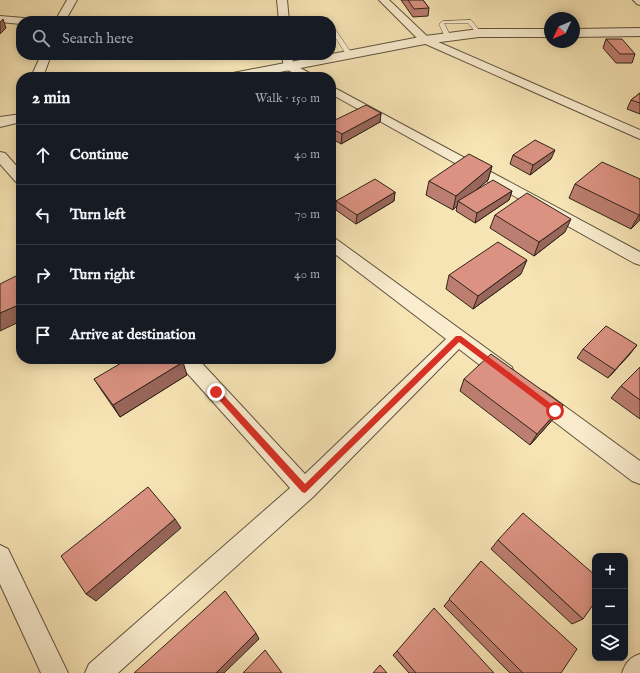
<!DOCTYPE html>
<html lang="en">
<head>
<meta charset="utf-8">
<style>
	:root { --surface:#171b24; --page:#242831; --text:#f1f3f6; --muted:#9ea1a6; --line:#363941 }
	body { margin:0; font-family:"IM FELL English",serif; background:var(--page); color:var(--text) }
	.controls { position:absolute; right:12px; bottom:12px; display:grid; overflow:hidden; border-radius:8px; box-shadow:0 2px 10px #0003 }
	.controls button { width:36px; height:36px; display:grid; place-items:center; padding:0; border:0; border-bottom:1px solid var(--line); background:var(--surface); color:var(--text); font:20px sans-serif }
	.compass { position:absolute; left:544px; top:12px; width:36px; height:36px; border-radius:50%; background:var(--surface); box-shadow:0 2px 10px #0003; rotate:226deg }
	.stop { position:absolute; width:12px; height:12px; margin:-9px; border:3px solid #d93025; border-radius:50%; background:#fff }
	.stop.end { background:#d93025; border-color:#fff; box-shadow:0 1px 4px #0008 }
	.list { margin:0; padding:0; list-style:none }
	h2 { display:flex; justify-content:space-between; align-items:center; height:52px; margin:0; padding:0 16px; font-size:17px }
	h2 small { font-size:13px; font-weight:400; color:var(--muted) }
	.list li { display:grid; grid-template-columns:26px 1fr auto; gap:12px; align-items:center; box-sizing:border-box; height:60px; padding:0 16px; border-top:1px solid var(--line) }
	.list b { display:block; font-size:15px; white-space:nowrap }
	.list em { font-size:13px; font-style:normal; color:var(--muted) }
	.icon { flex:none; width:22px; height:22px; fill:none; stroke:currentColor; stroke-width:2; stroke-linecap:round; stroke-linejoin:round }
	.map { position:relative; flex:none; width:640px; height:673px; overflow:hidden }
	.search { position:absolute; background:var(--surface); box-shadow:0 2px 10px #0003; left:16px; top:16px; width:320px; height:44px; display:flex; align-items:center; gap:10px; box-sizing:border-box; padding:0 14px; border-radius:16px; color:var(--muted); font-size:15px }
	.panel { position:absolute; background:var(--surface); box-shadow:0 2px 10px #0003; left:16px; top:72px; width:320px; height:292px; border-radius:16px }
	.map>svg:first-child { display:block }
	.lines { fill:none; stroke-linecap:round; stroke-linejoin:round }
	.service-casing { stroke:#60543e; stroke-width:1 }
	.minor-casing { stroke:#60543e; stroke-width:2 }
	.tertiary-casing { stroke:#60543e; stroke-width:2 }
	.service { fill:#faedcf; fill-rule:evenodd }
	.minor { fill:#faedcf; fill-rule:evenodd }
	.tertiary { fill:#faedcf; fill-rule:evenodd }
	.wall { fill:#bc7e70; stroke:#2e2417 }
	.shaded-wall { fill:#99665b; stroke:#2e2417 }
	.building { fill:#db9282; stroke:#2e2417 }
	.route { fill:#d93025 }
</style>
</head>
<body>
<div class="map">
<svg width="640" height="673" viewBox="0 0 640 673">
	<rect width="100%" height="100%" fill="#f7e4b5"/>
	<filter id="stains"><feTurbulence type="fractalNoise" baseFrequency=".005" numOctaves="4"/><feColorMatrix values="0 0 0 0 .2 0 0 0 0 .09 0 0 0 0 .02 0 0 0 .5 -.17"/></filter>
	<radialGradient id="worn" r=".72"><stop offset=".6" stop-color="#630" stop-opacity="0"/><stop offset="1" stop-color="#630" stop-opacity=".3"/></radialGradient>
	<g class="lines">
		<defs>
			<g id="service">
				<polygon points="326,18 328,18 329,21 325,21 324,19"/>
				<polygon points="471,20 481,32 481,34 477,34 468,23 444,23 451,37 448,39 445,37 439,24 443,21"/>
				<polygon points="331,26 333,26 352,54 351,55 346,54 331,31"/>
			</g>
			<g id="minor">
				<polygon points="67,0 77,0 65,21 55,21"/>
				<polygon points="277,0 287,0 289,21 279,21"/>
				<polygon points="379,0 389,0 429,38 640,130 640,139 421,42"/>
				<polygon points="633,0 640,0 640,5 637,4"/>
				<polygon points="0,16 24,18 29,21 21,21 21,24 0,22"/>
				<polygon points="41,55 51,55 43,77 31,77"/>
				<polygon points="282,55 292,55 293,64 313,75 315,77 301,77 284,68"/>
				<polygon points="331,86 640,252 640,265 634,263 331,94"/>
				<polygon points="0,152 5,153 21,171 21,183 16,182 0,164"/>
				<polygon points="331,238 336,239 512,367 514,373 512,379 505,381 498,379 459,349 313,497 118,673 85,673 89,664 290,488 179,364 177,359 198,359 305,474 446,339 331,251"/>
				<polygon points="538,390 545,392 640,461 640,484 632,481 531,404 528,398 531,392"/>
				<polygon points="0,545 8,549 68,673 41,673 0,584"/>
				<path d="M 640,654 L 640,673 L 622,673 C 626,662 629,658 640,654 Z"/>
			</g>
			<g id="tertiary">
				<polygon points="640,28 640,36 574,37 574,29"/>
				<polygon points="479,29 550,29 550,37 479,37 425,44 254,77 226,77 228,74 233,73 425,36"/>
				<polygon points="21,114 21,122 0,127 0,117"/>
			</g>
		</defs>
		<!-- service casing -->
		<use href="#service" class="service-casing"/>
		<!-- minor casing -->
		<use href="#minor" class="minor-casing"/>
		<!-- tertiary casing -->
		<use href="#tertiary" class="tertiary-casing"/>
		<!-- service -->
		<use href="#service" class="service"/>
		<!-- minor -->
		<use href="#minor" class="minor"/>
		<!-- tertiary -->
		<use href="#tertiary" class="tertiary"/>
	</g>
	<!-- wall -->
	<g class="wall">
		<polygon points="401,0 423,0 429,8 428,16 413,17"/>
		<polygon points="606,39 635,54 632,63 616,63 603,48"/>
		<polygon points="640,93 640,114 627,109 631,100"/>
		<polygon points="381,113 380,122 341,144 331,138 331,122"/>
		<polygon points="513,155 551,159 530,175 510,164"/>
		<polygon points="492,166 488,180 475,191 512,191 509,200 475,223 456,211 457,206 453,210 426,195 429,181"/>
		<polygon points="640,179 640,220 631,229 569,198 575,184"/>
		<polygon points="395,192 394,201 356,224 336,210 336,201"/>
		<polygon points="495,215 565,232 534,256 490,228"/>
		<polygon points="521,274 473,309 446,289 449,275"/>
		<polygon points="583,349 630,354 608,378 577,358"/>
		<polygon points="640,367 640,419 611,398 621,386"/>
		<polygon points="187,375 120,417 102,391 94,379"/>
		<polygon points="464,379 563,405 555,417 530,445 460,391"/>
		<polygon points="498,540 583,619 572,624 491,549"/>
		<polygon points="481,561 561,673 510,673 444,606"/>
		<polygon points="397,651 494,673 409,673 393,655"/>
	</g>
	<!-- shaded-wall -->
	<g class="shaded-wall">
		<polygon points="3,19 6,28 0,34 0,22"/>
		<polygon points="381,113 380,122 341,144 342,134"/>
		<polygon points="555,150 551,159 530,175 533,165"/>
		<polygon points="492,166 488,180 461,203 458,201 457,206 453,210 456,196"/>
		<polygon points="512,191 509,200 475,223 477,213"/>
		<polygon points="395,192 394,201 356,224 357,215"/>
		<polygon points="640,214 640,220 631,229 639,215"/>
		<polygon points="571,219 565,232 534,256 539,242"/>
		<polygon points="527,260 521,274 473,309 478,296"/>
		<polygon points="21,304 21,321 0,331 0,313"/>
		<polygon points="637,345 630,354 608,378 615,370"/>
		<polygon points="183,362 187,375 120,417 113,405"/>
		<polygon points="563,405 555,417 530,445 537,434"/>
		<polygon points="175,519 181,528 96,601 86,594"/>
		<polygon points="256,633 259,639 224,673 216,673"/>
	</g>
	<!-- building -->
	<g class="building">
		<polygon points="408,0 423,0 429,8 414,9"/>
		<polygon points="606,39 622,39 635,54 620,54"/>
		<polygon points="640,93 640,103 631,100"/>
		<polygon points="366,105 381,113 342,134 331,128 331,122"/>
		<polygon points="535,140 555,150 533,165 513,155"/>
		<polygon points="469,154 492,166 456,196 429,181"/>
		<polygon points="602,162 640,179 640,214 639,215 575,184"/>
		<polygon points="375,179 395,192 357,215 336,201"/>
		<polygon points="493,180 512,191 477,213 458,201"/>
		<polygon points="527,193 571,219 539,242 495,215"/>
		<polygon points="498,242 527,260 478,296 449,275"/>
		<polygon points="16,276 21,286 21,304 0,313 0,284"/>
		<polygon points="606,326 637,345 615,370 583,349"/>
		<polygon points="491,354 563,405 537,434 464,379"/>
		<polygon points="128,359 180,359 183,362 113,405 94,379"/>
		<polygon points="640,367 640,400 621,386"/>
		<polygon points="148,487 175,519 86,594 61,556"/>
		<polygon points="523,513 595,575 595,602 583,619 498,540"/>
		<polygon points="481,561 577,649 561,673 523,673 449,599"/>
		<polygon points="225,591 256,633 216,673 134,673"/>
		<polygon points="434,608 494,673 416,673 397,651"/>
		<polygon points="265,650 282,673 243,673"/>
		<polygon points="380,665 387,673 373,673"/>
	</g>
	<!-- route -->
	<polygon class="route" points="456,336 461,336 558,409 558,413 553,413 459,342 305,493 302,492 212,392 216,389 218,389 305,484"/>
	<rect width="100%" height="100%" filter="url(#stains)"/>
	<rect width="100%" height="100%" fill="url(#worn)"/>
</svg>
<div class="controls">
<button>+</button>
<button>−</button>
<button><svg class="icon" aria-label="layers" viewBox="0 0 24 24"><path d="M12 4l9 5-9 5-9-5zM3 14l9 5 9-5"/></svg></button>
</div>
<svg class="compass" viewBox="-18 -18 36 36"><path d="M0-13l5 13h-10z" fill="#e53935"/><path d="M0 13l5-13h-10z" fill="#9ea1a6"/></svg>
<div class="stop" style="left:555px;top:411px"></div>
<div class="stop end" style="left:216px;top:392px"></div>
<div class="search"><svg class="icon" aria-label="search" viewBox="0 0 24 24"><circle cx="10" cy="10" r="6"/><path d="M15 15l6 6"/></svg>Search here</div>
<section class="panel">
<h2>2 min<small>Walk · 150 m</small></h2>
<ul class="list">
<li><svg class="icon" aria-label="ahead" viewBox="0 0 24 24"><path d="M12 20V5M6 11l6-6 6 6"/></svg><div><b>Continue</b></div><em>40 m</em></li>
<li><svg class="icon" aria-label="left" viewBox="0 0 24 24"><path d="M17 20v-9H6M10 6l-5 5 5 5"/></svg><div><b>Turn left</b></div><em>70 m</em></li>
<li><svg class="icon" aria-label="right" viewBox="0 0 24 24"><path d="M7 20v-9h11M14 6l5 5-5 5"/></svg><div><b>Turn right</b></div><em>40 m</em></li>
<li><svg class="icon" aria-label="arrive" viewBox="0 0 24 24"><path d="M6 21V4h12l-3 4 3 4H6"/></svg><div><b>Arrive at destination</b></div></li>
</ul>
</section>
</div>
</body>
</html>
